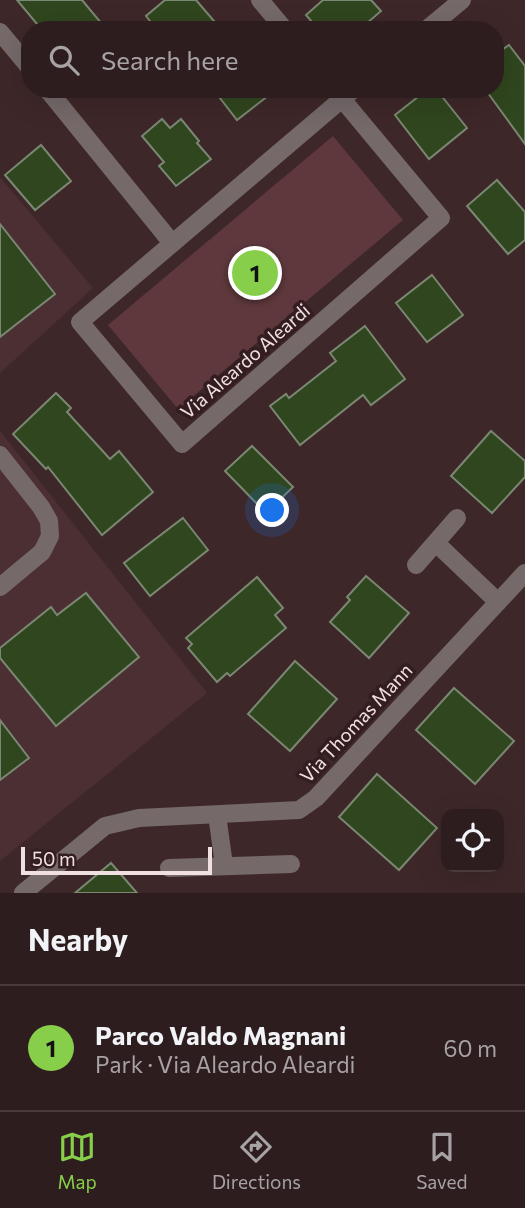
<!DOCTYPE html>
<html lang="en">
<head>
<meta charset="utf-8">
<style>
	:root { --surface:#2e1d1f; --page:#3a2a2c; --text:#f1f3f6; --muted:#a7a2a4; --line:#493b3d; --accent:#87cf4a }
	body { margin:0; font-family:Commissioner,sans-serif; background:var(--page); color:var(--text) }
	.controls { position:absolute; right:21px; bottom:21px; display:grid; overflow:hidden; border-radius:14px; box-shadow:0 7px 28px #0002 }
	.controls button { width:63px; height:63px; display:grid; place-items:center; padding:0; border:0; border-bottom:2px solid var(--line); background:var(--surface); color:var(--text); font:35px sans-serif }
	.scale { position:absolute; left:21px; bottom:18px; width:191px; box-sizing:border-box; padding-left:7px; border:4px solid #f0e0e1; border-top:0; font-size:19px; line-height:24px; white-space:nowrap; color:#f0e0e1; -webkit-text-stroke:5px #331d20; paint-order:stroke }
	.you { position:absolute; left:273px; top:511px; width:24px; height:24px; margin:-18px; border:5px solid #fff; border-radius:50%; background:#1a73e8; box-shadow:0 0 0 10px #1a73e833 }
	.badge { display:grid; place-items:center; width:46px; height:46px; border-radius:50%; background:var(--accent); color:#111; font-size:23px; font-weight:700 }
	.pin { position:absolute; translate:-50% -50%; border:4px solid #fff; box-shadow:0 2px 7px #0006 }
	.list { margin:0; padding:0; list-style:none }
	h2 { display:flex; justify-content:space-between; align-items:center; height:91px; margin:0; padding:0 28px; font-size:30px }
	h2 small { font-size:23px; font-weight:400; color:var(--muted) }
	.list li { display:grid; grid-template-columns:46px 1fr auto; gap:21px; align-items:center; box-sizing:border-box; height:126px; padding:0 28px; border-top:2px solid var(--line) }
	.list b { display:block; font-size:26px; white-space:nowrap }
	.list p { margin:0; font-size:23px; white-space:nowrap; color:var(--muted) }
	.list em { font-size:23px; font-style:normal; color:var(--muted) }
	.icon { flex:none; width:38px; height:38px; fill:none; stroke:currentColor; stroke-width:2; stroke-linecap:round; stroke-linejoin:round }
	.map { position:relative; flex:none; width:525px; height:893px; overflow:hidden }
	.search { position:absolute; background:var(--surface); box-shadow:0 7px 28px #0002; left:21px; right:21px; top:21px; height:77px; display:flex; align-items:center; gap:18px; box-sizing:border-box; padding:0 24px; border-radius:28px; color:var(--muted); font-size:26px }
	.sheet { height:217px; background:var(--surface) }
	nav { display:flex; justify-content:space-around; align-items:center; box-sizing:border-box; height:98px; border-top:2px solid var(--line); background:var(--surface); font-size:19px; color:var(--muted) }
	nav a { display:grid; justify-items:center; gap:4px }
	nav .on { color:var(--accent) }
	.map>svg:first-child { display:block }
	.built { fill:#4c2f33 }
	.green { fill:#5e383c }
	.building { fill:#30461e; stroke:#7a8772; stroke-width:2 }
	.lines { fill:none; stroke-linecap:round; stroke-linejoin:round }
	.minor { stroke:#75696a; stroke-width:18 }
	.labels { text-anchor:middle; stroke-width:7; stroke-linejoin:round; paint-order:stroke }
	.street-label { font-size:19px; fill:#f0e0e1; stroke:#331d20 }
</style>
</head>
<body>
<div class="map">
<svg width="525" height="893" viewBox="0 0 525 893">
	<rect width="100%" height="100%" fill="#3e2729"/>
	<!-- built -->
	<g class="built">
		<polygon points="0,177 93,288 0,373"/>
		<polygon points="0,431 207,693 0,861"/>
	</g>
	<!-- green -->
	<polygon class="green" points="333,136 403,220 178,409 108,325"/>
	<!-- building -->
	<g class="building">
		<polygon points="17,0 82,0 107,30 42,30"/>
		<polygon points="165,0 196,0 214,21 204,30 157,30 146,16"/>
		<polygon points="323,0 371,0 381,11 359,30 319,30 306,15"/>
		<polygon points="509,45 525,66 525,144 485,89 495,89 495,55"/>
		<polygon points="213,89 277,89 237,120"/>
		<polygon points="428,89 436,89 467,128 429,159 395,115"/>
		<polygon points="162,119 170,128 181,119 199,141 197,143 211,159 176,186 159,166 164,162 142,136"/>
		<polygon points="41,145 71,181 35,210 5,175"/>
		<polygon points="497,180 525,212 525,240 508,254 467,206"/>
		<polygon points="0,224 55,294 0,337"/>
		<polygon points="432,275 463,315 427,342 396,303"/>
		<polygon points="365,326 405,379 371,405 363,395 300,445 270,406 286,394 289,398 336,361 330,353"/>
		<polygon points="56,393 71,408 67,412 110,459 119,451 153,492 102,535 48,467 46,469 13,434"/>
		<polygon points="491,431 525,461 525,477 492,513 451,476"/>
		<polygon points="252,446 293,487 266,513 225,471"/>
		<polygon points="183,518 208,550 150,596 124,563"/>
		<polygon points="366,576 409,613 369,658 330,622 350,600 347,597"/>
		<polygon points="257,577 283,608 275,615 286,628 230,676 227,673 217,682 188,648 192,644 186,638"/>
		<polygon points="86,593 139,657 56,726 0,658 0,648 51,607 57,615"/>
		<polygon points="295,661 337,699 290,751 248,714"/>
		<polygon points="454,688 514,741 475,784 416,730"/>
		<polygon points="0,720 29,758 0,780"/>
		<polygon points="377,774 437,828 399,870 339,817"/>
		<polygon points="111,863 137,893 75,893"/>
	</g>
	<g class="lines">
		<!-- minor -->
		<g class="minor">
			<polyline points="260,0 285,30"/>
			<polyline points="426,30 462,0"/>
			<polyline points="0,32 30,68"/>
			<polyline points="47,89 172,243"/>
			<polyline points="334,89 342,99 441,218 182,444 80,322 342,99 354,89"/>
			<polyline points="0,455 41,507 49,521 50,536 42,552 0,587"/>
			<polyline points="436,543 498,602"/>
			<polyline points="416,565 457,518"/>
			<polyline points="217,815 224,865"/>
			<polyline points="169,868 291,864"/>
			<polyline points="23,893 105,826 139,818 299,810 316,798 525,573"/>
		</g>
	</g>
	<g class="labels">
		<!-- street labels -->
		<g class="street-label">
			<text transform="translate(245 361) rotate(-41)" y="7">Via Aleardo Aleardi</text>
			<text transform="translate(356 723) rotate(-47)" y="7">Via Thomas Mann</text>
		</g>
	</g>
</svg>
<div class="controls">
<button><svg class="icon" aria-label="locate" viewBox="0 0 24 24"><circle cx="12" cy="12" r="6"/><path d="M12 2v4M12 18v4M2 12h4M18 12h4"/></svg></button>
</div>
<div class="scale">50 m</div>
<div class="you"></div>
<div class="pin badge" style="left:255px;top:273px">1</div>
<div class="search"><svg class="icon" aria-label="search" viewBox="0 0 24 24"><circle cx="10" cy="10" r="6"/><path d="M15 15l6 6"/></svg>Search here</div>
</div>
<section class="sheet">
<h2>Nearby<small></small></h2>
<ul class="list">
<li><span class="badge">1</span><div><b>Parco Valdo Magnani</b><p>Park · Via Aleardo Aleardi</p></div><em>60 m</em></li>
</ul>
</section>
<nav>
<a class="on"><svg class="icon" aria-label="map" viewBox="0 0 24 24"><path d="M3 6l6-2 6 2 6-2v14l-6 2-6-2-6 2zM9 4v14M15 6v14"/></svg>Map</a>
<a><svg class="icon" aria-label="directions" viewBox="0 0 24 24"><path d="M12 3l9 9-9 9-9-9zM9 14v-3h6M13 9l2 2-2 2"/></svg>Directions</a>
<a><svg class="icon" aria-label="saved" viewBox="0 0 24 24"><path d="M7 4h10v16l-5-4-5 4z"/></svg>Saved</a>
</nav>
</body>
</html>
